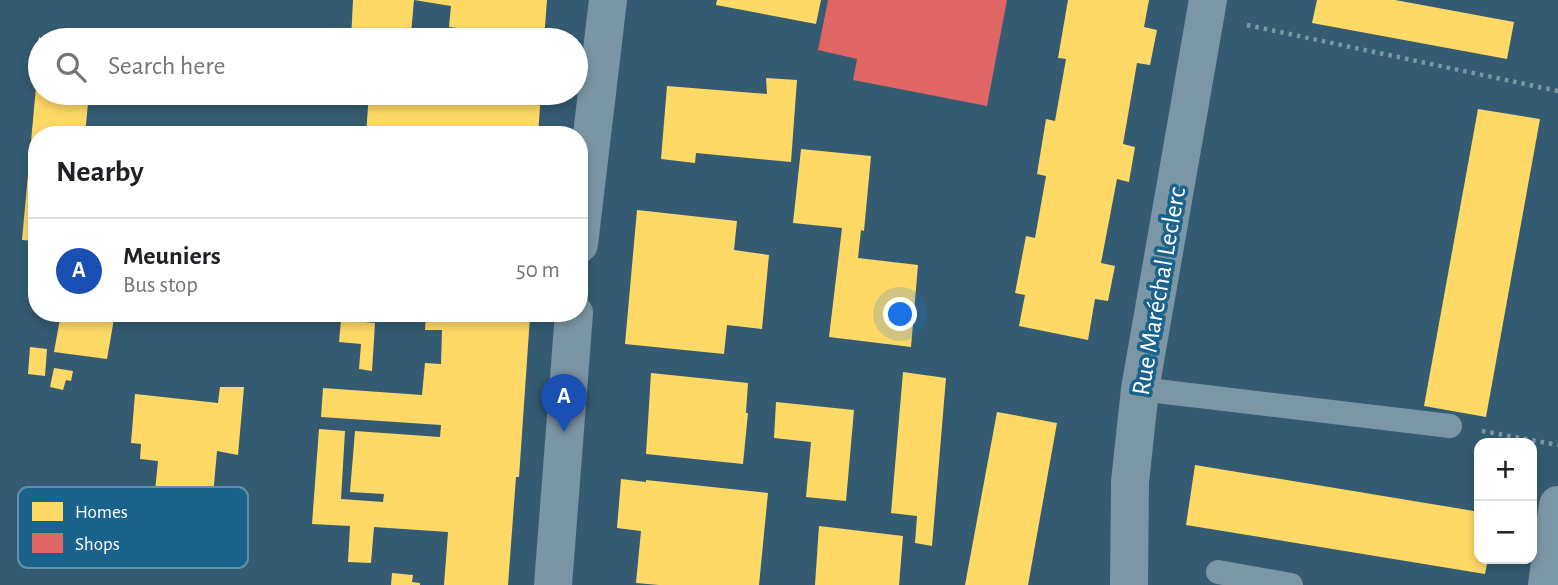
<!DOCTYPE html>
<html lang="en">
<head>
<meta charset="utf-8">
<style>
	:root { --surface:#fff; --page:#f2f2f2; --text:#202124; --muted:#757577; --line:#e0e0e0; --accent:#111827 }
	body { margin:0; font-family:"Alegreya Sans",sans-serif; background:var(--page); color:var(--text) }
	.controls { position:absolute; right:21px; bottom:21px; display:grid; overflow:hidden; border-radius:14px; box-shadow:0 4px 10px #0003 }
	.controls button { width:63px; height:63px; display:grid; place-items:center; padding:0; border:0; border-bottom:2px solid var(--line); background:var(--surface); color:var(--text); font:35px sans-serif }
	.you { position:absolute; left:901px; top:315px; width:24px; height:24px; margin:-18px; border:5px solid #fff; border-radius:50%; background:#1a73e8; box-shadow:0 0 0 10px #1a73e833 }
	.badge { display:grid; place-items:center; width:46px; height:46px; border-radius:50%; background:var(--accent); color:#fff; font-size:23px; font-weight:700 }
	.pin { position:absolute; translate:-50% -58px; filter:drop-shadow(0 2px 4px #0008) }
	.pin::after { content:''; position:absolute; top:37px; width:24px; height:21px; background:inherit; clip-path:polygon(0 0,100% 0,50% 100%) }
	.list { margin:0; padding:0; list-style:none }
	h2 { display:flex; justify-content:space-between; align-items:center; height:91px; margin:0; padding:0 28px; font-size:30px }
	h2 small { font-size:23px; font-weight:400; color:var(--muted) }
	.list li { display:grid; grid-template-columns:46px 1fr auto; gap:21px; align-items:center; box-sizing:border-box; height:105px; padding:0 28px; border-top:2px solid var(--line) }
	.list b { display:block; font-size:26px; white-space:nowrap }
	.list p { margin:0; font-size:23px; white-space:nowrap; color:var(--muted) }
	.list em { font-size:23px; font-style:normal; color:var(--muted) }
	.icon { flex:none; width:38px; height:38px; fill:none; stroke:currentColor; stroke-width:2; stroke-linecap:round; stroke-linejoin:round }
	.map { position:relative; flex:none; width:1558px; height:585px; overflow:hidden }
	.search { position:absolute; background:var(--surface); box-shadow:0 4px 10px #0003; left:28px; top:28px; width:560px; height:77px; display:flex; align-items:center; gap:18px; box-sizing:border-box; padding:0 24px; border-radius:38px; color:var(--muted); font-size:26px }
	.panel { position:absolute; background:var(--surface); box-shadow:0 4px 10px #0003; left:28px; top:126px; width:560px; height:196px; border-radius:28px }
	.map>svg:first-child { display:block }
	.homes { fill:#ffd966 }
	.shops { fill:#e06666 }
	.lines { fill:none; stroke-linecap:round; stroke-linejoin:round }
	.path { stroke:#7b97a6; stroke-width:4.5; stroke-dasharray:3.5 5; stroke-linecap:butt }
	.service { stroke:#7b97a6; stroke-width:24 }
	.minor { stroke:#7b97a6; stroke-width:38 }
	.primary { stroke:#7a95a4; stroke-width:38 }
	.labels { text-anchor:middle; stroke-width:7; stroke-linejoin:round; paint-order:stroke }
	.street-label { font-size:26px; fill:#fff; stroke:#1b638a }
	.key { fill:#1b638a; stroke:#5f92ad; stroke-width:2 }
	.key-label { font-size:19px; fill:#fff }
</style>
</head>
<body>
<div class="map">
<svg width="1558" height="585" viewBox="0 0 1558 585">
	<rect width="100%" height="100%" fill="#345b71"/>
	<!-- homes -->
	<g class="homes">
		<polygon points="353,0 414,0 411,34 378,31 378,40 351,40"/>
		<polygon points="414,0 547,0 544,40 457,40 458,28 449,27 451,6"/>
		<polygon points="717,0 821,0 816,24 716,5"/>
		<polygon points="1068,0 1149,0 1144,27 1157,30 1150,65 1137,63 1123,144 1135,147 1129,182 1117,179 1101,263 1115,266 1108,301 1095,299 1088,340 1019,326 1025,295 1015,293 1026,236 1035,238 1046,176 1037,174 1046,119 1055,121 1066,59 1058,58"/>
		<polygon points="1317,0 1395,0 1514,22 1507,59 1312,23"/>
		<polygon points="39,37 40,37 40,70 34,69"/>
		<polygon points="766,78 797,80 791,162 696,153 695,163 661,159 667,86 767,94"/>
		<polygon points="36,87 40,87 40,93 89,93 85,135 37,135 37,241 22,240"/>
		<polygon points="369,93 541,93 538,135 366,135"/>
		<polygon points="1478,109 1540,119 1486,417 1424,406"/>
		<polygon points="801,149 871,156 864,231 861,230 858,258 918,265 911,347 829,337 842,228 793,223"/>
		<polygon points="637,210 737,221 734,250 769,255 762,329 727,325 724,354 625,344"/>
		<polygon points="61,313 114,319 107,359 54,352"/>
		<polygon points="426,313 520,313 520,316 530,317 519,477 516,477 508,585 444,585 448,532 374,527 371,563 348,562 350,526 312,524 319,429 345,431 341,499 383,502 384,494 350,492 355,431 440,437 441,425 321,417 323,388 422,395 425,363 441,364 442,330 425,330"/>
		<polygon points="341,320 375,323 372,371 359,369 361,344 339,342"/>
		<polygon points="30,347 47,349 45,376 28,374"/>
		<polygon points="54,368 73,371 71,381 66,380 63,390 50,387"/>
		<polygon points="903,372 946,378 932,546 915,543 917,516 891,513"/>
		<polygon points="651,373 748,383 746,413 748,413 743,464 646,454"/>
		<polygon points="220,387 244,387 238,455 217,451 211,518 153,511 158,461 140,459 141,444 131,443 135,394 218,403"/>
		<polygon points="776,402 854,410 846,501 806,497 811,442 774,438"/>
		<polygon points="997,412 1057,423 1028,585 965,585"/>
		<polygon points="1195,465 1474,511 1479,491 1479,559 1488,559 1485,574 1186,525"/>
		<polygon points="621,479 646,482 646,480 768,493 759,585 659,585 636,583 641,531 617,528"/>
		<polygon points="819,526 903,536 899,585 815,585"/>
		<polygon points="392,573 413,575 412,582 420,583 420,585 391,585"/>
	</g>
	<!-- shops -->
	<polygon class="shops" points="828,0 1007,0 987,106 853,80 857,59 818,50"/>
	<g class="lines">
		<!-- path -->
		<g class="path">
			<polyline points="1247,25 1558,91"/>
			<polyline points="1482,431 1558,445"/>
		</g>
		<!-- service -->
		<g class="service">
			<polyline points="1140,389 1450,426"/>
			<polyline points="1218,572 1291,585"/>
		</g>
		<!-- minor -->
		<g class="minor">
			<polyline points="1129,585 1130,482 1140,389 1208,0"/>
			<polyline points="1547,585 1558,505"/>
		</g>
		<!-- primary -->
		<g class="primary">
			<polyline points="579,244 608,0"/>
			<polyline points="553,585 574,313"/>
		</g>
	</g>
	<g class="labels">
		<!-- street labels -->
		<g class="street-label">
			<text transform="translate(1158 291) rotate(-80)" y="9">Rue Maréchal Leclerc</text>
		</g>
	</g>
	<!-- legend -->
	<rect x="18" y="487" width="230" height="81" rx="10" class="key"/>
	<rect x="32" y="502" width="31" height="19" fill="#ffd966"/>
	<rect x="32" y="533" width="31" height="20" fill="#e06666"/>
	<g class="key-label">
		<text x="75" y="518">Homes</text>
		<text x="75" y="550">Shops</text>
	</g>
</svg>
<div class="controls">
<button>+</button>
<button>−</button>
</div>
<div class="you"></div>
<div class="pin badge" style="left:564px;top:432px;background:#1a4fb4">A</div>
<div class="search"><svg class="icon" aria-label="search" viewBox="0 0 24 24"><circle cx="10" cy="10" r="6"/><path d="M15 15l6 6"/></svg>Search here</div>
<section class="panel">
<h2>Nearby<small></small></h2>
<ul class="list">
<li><span class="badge" style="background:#1a4fb4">A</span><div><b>Meuniers</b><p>Bus stop</p></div><em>50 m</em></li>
</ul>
</section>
</div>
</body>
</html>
